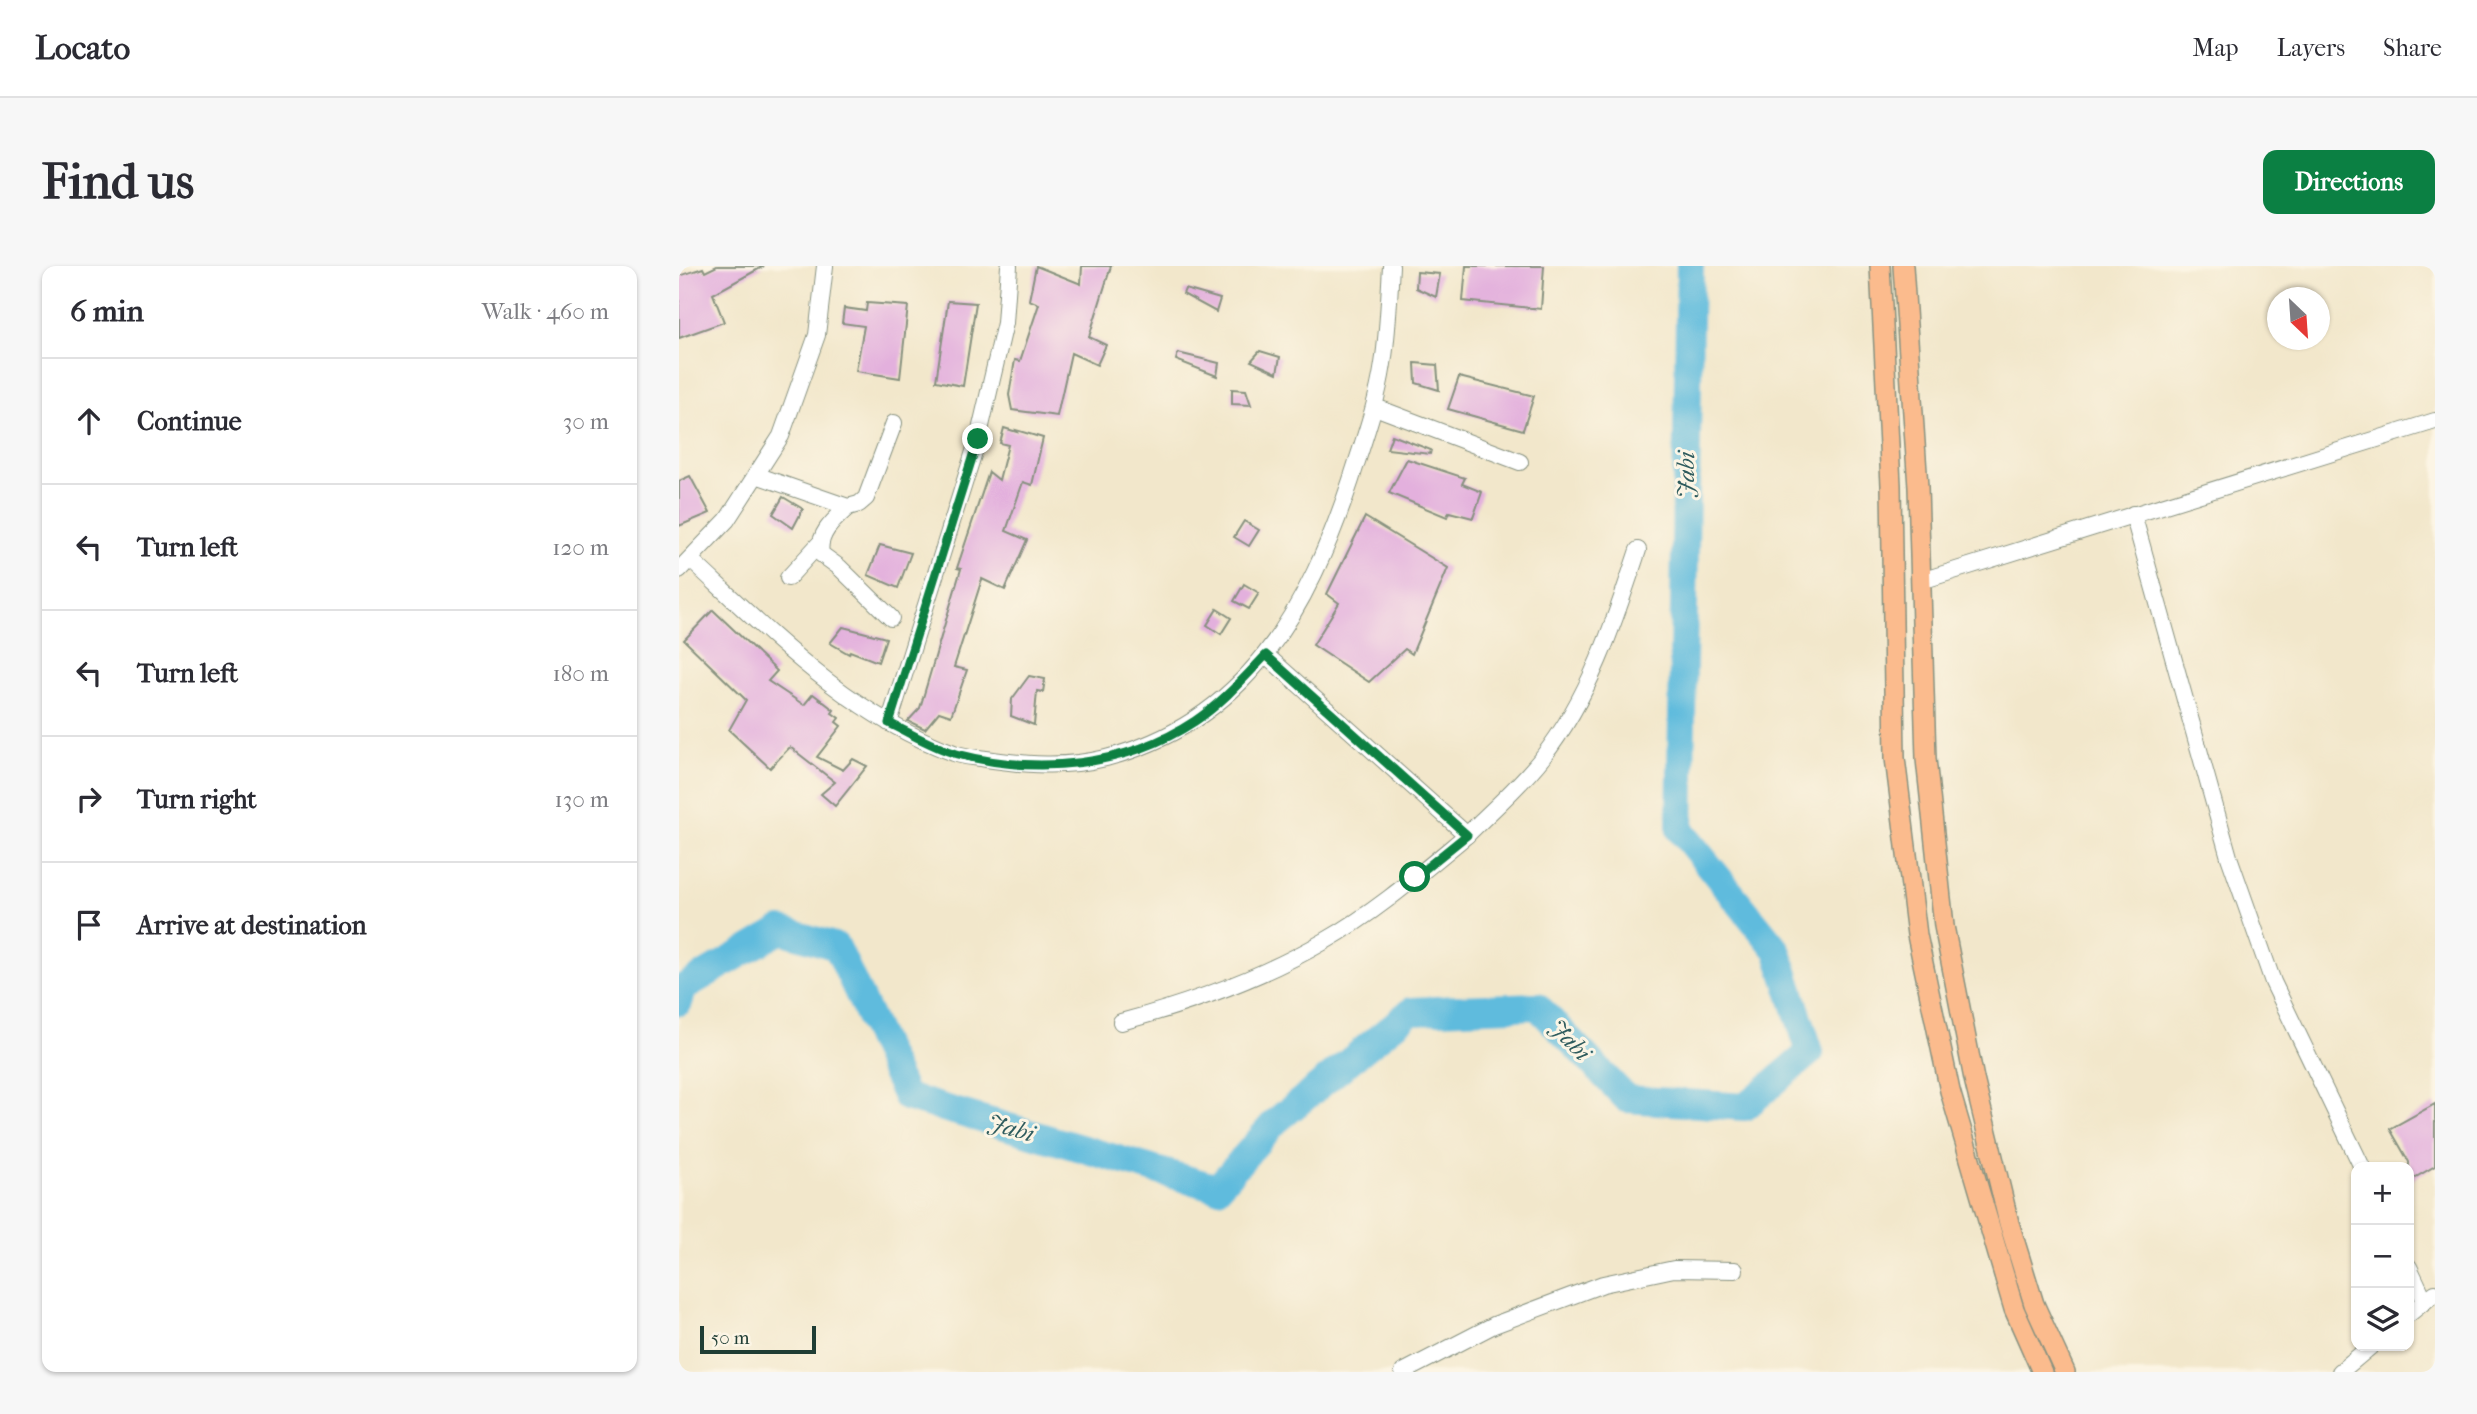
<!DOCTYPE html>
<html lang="en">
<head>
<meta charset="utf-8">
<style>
	:root { --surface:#fff; --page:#f7f7f7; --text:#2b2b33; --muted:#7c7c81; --line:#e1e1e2; --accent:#0b8043 }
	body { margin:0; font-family:"IM FELL French Canon",serif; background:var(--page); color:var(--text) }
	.controls { position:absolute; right:21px; bottom:21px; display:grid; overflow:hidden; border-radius:14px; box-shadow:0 2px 5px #0004 }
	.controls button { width:63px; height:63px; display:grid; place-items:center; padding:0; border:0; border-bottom:2px solid var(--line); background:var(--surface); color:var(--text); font:35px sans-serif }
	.compass { position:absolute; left:1588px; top:21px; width:63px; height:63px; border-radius:50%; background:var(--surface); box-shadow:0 2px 5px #0004; rotate:155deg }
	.scale { position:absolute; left:21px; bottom:18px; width:116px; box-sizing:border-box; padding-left:7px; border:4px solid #1f3d34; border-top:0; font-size:19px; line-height:24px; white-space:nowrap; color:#1f3d34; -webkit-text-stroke:5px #fcf5e5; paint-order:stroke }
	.stop { position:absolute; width:21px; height:21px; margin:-16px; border:5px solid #0b8043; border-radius:50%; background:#fff }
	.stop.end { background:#0b8043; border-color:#fff; box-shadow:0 2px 7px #0008 }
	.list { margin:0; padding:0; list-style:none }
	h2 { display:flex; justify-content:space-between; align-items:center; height:91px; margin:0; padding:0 28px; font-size:30px }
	h2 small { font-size:23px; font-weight:400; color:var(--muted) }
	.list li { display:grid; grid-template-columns:46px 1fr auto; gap:21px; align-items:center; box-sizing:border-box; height:126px; padding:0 28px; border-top:2px solid var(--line) }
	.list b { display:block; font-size:26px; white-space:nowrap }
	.list em { font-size:23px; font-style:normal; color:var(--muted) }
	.icon { flex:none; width:38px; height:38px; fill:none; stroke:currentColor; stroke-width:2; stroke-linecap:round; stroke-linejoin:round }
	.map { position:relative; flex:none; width:1756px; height:1106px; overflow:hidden; border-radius:14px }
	header { display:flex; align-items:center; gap:42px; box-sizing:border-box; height:98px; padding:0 35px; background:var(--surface); border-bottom:2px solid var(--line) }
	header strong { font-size:33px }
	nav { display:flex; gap:38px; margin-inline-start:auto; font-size:24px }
	.intro { display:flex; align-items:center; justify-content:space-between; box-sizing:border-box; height:168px; padding:0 42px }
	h1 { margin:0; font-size:49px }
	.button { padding:18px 32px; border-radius:14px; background:var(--accent); color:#fff; font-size:24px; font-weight:700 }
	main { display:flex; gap:42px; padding:0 42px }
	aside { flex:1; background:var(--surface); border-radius:14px; box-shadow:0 2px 5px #0004 }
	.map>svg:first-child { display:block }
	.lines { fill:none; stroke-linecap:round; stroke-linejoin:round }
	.river { stroke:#5fbbdd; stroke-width:28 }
	.building { fill:#e3b0dd }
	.minor-casing { stroke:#889280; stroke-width:18 }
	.major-casing { stroke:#889280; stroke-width:22 }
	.minor { stroke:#fff; stroke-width:16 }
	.major { stroke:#fbbb8d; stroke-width:19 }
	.route { stroke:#0b8043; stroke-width:9 }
	.labels { text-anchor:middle; stroke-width:6; stroke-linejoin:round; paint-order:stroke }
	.water-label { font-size:24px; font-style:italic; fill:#2f5c5e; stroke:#fcf5e5 }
</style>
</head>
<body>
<header>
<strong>Locato</strong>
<nav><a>Map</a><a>Layers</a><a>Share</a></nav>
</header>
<div class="intro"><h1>Find us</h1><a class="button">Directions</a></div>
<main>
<aside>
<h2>6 min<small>Walk · 460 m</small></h2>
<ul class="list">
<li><svg class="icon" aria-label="ahead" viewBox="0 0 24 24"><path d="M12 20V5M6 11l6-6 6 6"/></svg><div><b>Continue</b></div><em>30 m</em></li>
<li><svg class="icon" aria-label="left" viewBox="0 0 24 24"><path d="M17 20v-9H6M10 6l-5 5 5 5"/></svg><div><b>Turn left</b></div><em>120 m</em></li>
<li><svg class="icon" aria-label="left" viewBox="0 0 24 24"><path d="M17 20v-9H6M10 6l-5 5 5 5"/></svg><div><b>Turn left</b></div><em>180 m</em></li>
<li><svg class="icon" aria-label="right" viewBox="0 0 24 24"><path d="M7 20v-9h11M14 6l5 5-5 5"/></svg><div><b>Turn right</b></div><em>130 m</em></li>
<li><svg class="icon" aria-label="arrive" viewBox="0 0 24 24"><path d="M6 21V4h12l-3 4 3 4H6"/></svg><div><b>Arrive at destination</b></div></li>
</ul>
</aside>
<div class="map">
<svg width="1756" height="1106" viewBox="0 0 1756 1106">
	<rect width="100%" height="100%" fill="#fcf5e5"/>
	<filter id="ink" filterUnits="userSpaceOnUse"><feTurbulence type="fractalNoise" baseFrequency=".0143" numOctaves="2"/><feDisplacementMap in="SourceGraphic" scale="14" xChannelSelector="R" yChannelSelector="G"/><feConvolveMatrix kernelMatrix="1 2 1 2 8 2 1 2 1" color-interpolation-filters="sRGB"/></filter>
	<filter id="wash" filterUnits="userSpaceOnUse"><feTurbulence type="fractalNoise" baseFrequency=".00686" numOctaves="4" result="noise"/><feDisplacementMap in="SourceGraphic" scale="28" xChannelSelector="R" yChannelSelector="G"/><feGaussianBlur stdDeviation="1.57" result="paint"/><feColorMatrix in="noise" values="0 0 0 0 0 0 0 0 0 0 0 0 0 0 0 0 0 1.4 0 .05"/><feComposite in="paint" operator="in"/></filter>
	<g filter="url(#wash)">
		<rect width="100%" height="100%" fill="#f2e7cb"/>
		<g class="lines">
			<!-- river -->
			<polyline class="river" points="0,736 5,721 102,664 158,681 227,831 538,922 596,856 732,745 858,740 948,833 1066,841 1131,786 1098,684 1001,564 1011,0"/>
		</g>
		<g id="blocks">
			<!-- building -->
			<g class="building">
				<polygon points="38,0 85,0 34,28 45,56 0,72 0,10 24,2 26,6"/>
				<polygon points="357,0 402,18 403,0 432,0 410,71 427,79 418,99 392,87 378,150 333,144 330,129 336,94 341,95 360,38 350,34"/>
				<polygon points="787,0 865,0 862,43 784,35"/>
				<polygon points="738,6 761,8 757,31 737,22"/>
				<polygon points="506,23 541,33 537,46 504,28"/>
				<polygon points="269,35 297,37 284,120 257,115"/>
				<polygon points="188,37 229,40 221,112 177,105 185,60 163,57 165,42 187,45"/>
				<polygon points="581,85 601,91 598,107 572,95"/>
				<polygon points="499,87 540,97 538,110 497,94"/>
				<polygon points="736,97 758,99 760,124 737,117"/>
				<polygon points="780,111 855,130 844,164 769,143"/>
				<polygon points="553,123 567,124 572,139 553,138"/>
				<polygon points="325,162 338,166 337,164 364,172 353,219 344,216 327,265 348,274 326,324 303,313 275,401 288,404 272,450 260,446 246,463 229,455 241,442 282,303 278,302 310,206 320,214 329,179 321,177"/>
				<polygon points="713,169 752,184 751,188 708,183"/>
				<polygon points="728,193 786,212 783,218 803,226 794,252 770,246 768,251 710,227"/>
				<polygon points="11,210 31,247 0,260 0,215"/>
				<polygon points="104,231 124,243 114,262 94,248"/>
				<polygon points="686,251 769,302 733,388 726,383 690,416 634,379 660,337 648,328"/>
				<polygon points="565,255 580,264 570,280 555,271"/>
				<polygon points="201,279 232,287 219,322 189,309"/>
				<polygon points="565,318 580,327 570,343 555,335"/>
				<polygon points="538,343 552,352 542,368 528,359"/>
				<polygon points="34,344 98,405 89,415 125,439 134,428 155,444 153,447 160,452 157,456 162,460 138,491 164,504 174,493 188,500 156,540 142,528 156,516 111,481 91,502 50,464 67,434 5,374"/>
				<polygon points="164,361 207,372 199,396 171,385 170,388 151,377"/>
				<polygon points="350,410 366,413 364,426 358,425 355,459 332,450 333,433"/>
				<polygon points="1756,838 1756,900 1730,915 1730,896 1711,863"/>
			</g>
		</g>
	</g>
	<g filter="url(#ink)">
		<use href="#blocks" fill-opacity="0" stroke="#889280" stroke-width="2"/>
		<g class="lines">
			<defs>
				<g id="minor">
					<polyline points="696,141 841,196"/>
					<polyline points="77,209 169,241 180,238 187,232 215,157"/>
					<path d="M 169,241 C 155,254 138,268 142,288 L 160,301 L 212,352"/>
					<polyline points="1454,248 1550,591 1594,716 1683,901"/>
					<path d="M 12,294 C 91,367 171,450 275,487 C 285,491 297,491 307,493 C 348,499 386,502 427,492 C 568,456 629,343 672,214 C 684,176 698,138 704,98 C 709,66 710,33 712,0"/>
					<polyline points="0,304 48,254 102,170 138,69 146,0"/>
					<polyline points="109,312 140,278"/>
					<polyline points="1242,315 1756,155"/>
					<path d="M 587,389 L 788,569 C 813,544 841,520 863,492 C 911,431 935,357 959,284"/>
					<polyline points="210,457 299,173 326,57 330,0"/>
					<path d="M 442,756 C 513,737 582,712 646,675 C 697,646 743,606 788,569"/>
					<polyline points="1730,1001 1746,1035"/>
					<polyline points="1730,1048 1756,1027"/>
					<polyline points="724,1106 815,1059 924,1018 995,1003 1056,1004"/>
					<polyline points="1661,1106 1692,1080"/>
				</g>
				<g id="major">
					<polyline points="1201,0 1212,219 1216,492 1238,669 1271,825 1335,1043 1363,1106"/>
					<polyline points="1224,0 1239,221 1247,493 1265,660 1295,813 1330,957 1355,1038 1386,1106"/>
				</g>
			</defs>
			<!-- minor casing -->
			<use href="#minor" class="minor-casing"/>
			<!-- major casing -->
			<use href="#major" class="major-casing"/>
			<!-- minor -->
			<use href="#minor" class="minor"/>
			<!-- major -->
			<use href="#major" class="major"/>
		</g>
	</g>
	<g class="lines" filter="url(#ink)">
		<!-- route -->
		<path class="route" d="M 299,173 L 210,457 C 231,467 255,482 278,488 C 358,509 447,501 516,455 C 543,437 565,412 587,389 L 788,569 L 736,611"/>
	</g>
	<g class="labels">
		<!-- water labels -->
		<g class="water-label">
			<text transform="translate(1007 209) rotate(-89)" y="8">Jabi</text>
			<text transform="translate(891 774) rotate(46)" y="8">Jabi</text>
			<text transform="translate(332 862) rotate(16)" y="8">Jabi</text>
		</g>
	</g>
</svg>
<div class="controls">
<button>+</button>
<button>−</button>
<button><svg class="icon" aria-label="layers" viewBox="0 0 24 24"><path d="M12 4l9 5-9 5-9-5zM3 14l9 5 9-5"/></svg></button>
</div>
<svg class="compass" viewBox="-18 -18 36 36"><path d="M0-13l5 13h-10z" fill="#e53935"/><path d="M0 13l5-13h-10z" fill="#7c7c81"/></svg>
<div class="scale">50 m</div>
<div class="stop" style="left:736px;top:611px"></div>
<div class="stop end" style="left:299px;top:173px"></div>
</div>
</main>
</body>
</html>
